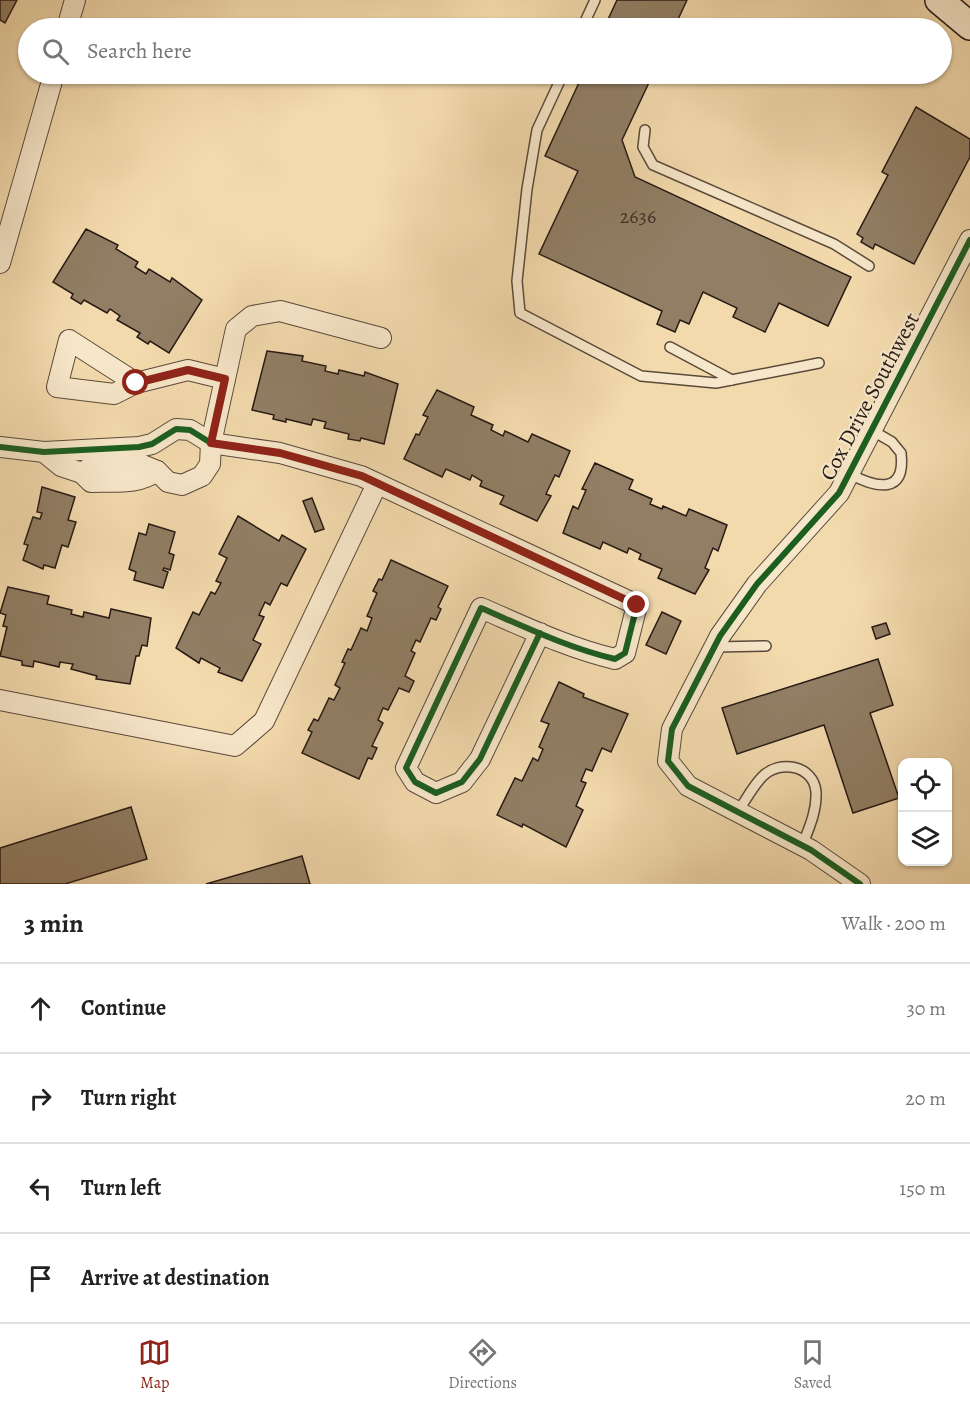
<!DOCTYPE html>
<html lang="en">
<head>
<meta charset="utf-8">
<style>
	:root { --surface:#fff; --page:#f6f6f6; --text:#222; --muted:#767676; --line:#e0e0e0; --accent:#8f2418 }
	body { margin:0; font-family:Alegreya,serif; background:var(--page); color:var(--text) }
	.controls { position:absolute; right:18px; bottom:18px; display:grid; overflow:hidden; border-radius:12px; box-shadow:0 2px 4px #0004 }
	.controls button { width:54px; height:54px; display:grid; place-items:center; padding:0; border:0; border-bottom:2px solid var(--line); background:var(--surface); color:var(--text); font:30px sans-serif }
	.stop { position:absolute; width:18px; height:18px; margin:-14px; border:4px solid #8f2418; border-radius:50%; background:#fff }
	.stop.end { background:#8f2418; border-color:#fff; box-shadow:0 2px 6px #0008 }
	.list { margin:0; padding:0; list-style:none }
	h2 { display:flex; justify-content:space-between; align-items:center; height:78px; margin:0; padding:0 24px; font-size:26px }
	h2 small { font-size:20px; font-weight:400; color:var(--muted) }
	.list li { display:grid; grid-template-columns:39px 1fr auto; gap:18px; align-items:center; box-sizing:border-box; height:90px; padding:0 24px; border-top:2px solid var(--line) }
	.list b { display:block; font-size:22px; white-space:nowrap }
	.list em { font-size:20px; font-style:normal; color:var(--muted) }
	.icon { flex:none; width:33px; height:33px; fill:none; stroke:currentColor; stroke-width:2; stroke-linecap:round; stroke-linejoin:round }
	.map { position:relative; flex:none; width:970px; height:884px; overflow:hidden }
	.search { position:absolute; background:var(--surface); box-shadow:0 2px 4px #0004; left:18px; right:18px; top:18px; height:66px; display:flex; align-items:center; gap:15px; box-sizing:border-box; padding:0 21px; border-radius:33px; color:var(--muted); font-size:22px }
	.sheet { height:438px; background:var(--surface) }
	nav { display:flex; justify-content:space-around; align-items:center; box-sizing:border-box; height:84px; border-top:2px solid var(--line); background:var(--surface); font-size:16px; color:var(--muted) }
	nav a { display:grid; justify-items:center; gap:3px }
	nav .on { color:var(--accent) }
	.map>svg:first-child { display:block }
	.building { fill:#917e64; stroke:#271a15; stroke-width:1.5 }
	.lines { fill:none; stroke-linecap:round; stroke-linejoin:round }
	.lane-casing { stroke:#5a4a3b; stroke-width:12 }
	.street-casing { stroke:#5a4a3b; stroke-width:22 }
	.secondary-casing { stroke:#271a15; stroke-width:30 }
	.lane { stroke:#f7e7ca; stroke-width:9 }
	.street { stroke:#f7e7ca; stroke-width:20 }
	.secondary { stroke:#f7e7ca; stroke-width:27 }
	.cycleway-casing { stroke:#f7e7ca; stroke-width:10 }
	.cycleway { stroke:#1b5e20; stroke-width:6 }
	.route { stroke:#8f2418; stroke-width:8 }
	.labels { text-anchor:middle; stroke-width:4.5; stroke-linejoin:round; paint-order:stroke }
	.number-label { font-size:20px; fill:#423329 }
	.street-label { font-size:22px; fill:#271a15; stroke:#f7e7ca }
</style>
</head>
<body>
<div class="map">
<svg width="970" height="884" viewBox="0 0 970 884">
	<rect width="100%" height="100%" fill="#f3daad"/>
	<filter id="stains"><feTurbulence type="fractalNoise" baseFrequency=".00333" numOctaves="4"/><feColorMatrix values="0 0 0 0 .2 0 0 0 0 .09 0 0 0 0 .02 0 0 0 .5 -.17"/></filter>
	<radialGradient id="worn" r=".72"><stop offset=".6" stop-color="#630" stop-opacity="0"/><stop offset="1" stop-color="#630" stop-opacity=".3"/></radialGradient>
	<!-- building -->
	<g class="building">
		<polygon points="0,0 17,0 5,23 0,20"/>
		<polygon points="617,0 687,0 674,28 604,28"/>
		<polygon points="583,74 653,74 622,140 635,177 851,277 828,326 779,303 765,332 733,317 737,308 703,292 689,324 680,320 675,332 657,324 662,311 539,254 578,171 545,156"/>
		<polygon points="916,107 970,139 970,157 914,264 875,244 873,249 861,242 863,238 857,234 888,175 882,172"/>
		<polygon points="86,229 118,245 116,249 138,262 135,267 146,274 149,269 170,282 172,278 202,300 169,353 150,341 148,344 137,337 140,333 117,320 120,316 110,309 107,313 84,300 81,304 71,298 73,294 53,282"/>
		<polygon points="267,351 303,356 302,361 326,366 325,371 338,374 339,370 364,376 365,372 398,384 384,444 361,438 360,441 348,439 349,434 324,428 326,422 313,419 311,425 286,419 286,422 273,419 274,415 252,410"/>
		<polygon points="437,390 474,407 471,415 493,425 491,430 503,436 505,431 528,442 532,434 570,451 559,477 555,475 546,494 551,496 537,521 500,504 504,496 480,486 482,481 472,475 470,480 446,469 442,477 404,459 416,434 419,435 428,417 423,415"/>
		<polygon points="595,463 633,480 629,489 652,499 650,504 662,509 663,506 686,516 689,509 727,525 718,551 713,548 705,568 709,570 695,594 658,578 662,569 639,559 641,554 629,548 627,553 603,542 600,549 563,533 573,506 578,509 586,490 582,489"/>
		<polygon points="42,487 75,497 68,520 76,522 68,547 62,545 55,568 44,565 43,569 23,560 28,545 24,544 33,517 40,519 42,513 37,512"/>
		<polygon points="312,498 324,529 315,532 303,501"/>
		<polygon points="238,516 279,541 282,535 306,549 287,586 281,583 270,605 265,602 259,615 264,617 253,640 261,644 242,681 218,672 220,668 201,658 199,663 176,648 193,612 199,615 211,592 215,594 221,583 216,581 227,558 219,554"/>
		<polygon points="149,524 175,532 169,553 174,555 170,570 164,568 163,570 168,572 163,588 134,580 136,572 129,569 139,533 146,535"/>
		<polygon points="391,560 448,586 438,607 441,609 436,620 431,618 420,642 416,640 411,651 415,653 405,676 414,681 409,692 399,688 388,710 383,708 378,720 383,723 372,746 377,748 372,759 368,758 359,779 302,753 312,732 308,730 314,719 318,721 329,698 334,700 340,688 335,685 345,663 342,662 348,649 351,650 361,628 367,631 372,618 367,616 377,593 373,591 379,579 382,580"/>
		<polygon points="8,587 49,596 47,604 72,610 71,614 83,617 84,612 109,618 111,609 151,618 147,646 142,645 139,656 136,656 130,684 96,679 97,676 71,669 73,664 60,662 59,667 34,661 33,667 22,665 22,661 0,656 7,627 3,626 6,615 0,613"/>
		<polygon points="662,612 681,621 666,654 646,645"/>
		<polygon points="886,623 890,634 876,639 872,627"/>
		<polygon points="878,659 893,705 870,713 899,798 853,813 824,725 737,754 722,708"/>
		<polygon points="559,682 584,694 583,697 628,714 611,752 602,748 592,771 586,769 581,781 586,783 576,806 583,810 566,847 523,824 522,827 497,815 515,778 522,781 533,758 538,761 543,749 539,747 549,724 541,721"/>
		<polygon points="131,807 147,859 65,884 0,884 0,848"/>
		<polygon points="302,856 310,884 206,884"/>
	</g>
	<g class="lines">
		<defs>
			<g id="lane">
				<polyline points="582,28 595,0"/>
				<polyline points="563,74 537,130 527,189 517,281 520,313 641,376 716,383 819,363"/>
				<polyline points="645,130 643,147 653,165 834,244 869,266"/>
				<polyline points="670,347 732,380"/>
				<path d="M 850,474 C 876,488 906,495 901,453 L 892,442 L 873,431"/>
				<polyline points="715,647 766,646"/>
				<path d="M 738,811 C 746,800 753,786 762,777 C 779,759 814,765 816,792 C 817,811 809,828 802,846"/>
			</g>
			<g id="street">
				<polyline points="67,28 75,0"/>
				<polyline points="0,263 54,74"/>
				<polyline points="136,383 114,394 57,387 69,340 136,383 188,370 225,379"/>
				<path d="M 0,447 L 44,452 L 139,447 L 152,444 L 176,429 L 190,430 L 211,443 L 280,453 L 361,476 L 637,605 L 625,653 L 615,659 C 568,648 525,627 481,608 L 406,768 L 415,782 L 436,793 L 462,782 L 480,759 L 540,633"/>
				<polyline points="44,452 61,466 82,473 92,466 140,464 157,471 168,482 182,485 202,476 210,464 211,443 236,329 252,316 280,311 381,338"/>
				<path d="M 82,473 L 91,482 C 115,481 138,485 157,471"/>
				<polyline points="0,700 235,746 264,721 377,484"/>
				<polyline points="860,884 811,850 688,786 668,761 672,729 720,636 757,584 839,493 970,240"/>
			</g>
			<polyline id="secondary" points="939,0 970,26"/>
		</defs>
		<!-- lane casing -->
		<use href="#lane" class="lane-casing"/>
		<!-- street casing -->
		<use href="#street" class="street-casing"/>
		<!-- secondary casing -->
		<use href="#secondary" class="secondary-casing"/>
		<!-- lane -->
		<use href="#lane" class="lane"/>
		<!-- street -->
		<use href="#street" class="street"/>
		<!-- secondary -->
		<use href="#secondary" class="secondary"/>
		<defs>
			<g id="cycleway">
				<path d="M 0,447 L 44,452 L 139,447 L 152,444 L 176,429 L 190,430 L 211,443 L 280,453 L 361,476 L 637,605 L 625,653 L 615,659 C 568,648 525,627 481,608 L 406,768 L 415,782 L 436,793 L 462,782 L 480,759 L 540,633"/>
				<polyline points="860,884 811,850 688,786 668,761 672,729 720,636 757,584 839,493 970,240"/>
			</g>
		</defs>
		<!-- cycleway casing -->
		<use href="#cycleway" class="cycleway-casing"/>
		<!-- cycleway -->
		<use href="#cycleway" class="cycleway"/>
	</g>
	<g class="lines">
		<!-- route -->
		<polyline class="route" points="136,383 188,370 225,379 211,443 280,453 362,476 637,605"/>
	</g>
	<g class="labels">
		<!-- number labels -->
		<g class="number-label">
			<text x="638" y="223">2636</text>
		</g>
		<!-- street labels -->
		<g class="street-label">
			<text transform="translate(869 396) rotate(-62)" y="8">Cox Drive Southwest</text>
		</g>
	</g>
	<rect width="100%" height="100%" filter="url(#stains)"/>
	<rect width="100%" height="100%" fill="url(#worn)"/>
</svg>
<div class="controls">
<button><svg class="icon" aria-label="locate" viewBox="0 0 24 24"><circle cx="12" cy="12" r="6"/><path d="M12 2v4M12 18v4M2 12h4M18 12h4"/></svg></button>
<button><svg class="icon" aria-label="layers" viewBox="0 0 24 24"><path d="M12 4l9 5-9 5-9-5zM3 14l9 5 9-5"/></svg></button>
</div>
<div class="stop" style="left:136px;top:383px"></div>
<div class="stop end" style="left:637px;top:605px"></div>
<div class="search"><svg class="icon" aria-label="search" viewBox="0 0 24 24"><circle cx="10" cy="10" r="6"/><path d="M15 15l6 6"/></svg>Search here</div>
</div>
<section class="sheet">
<h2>3 min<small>Walk · 200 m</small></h2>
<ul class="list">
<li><svg class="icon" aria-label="ahead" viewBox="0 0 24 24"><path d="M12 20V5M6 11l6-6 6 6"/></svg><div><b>Continue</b></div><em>30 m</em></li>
<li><svg class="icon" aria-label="right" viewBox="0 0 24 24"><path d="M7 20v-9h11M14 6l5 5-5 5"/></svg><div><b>Turn right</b></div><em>20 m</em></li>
<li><svg class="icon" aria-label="left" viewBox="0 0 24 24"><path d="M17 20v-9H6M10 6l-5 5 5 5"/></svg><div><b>Turn left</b></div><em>150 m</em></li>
<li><svg class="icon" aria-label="arrive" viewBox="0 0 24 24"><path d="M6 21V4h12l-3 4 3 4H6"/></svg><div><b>Arrive at destination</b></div></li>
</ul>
</section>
<nav>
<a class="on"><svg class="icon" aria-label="map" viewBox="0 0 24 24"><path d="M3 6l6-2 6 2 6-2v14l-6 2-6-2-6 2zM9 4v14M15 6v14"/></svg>Map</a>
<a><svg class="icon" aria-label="directions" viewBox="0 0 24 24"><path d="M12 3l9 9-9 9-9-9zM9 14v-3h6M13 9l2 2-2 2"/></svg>Directions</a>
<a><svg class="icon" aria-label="saved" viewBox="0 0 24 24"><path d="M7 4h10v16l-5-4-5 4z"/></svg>Saved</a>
</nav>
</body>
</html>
